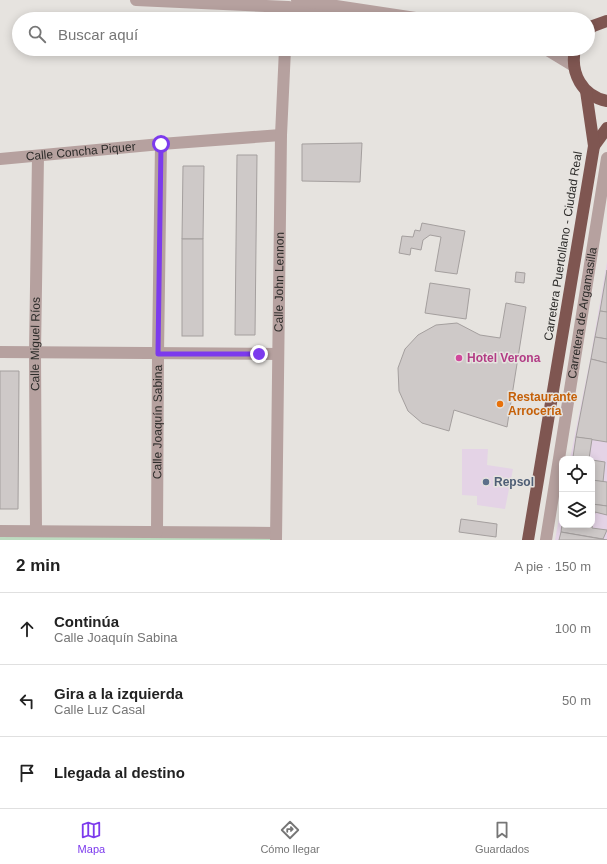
<!DOCTYPE html>
<html lang="es">
<head>
<meta charset="utf-8">
<style>
	:root { --surface:#fff; --page:#f2f2f2; --text:#222; --muted:#767676; --line:#e0e0e0; --accent:#7c3aed }
	body { margin:0; font-family:Arial,sans-serif; background:var(--page); color:var(--text) }
	.controls { position:absolute; right:12px; bottom:12px; display:grid; overflow:hidden; border-radius:8px; box-shadow:0 2px 10px #0003 }
	.controls button { width:36px; height:36px; display:grid; place-items:center; padding:0; border:0; border-bottom:1px solid var(--line); background:var(--surface); color:var(--text); font:20px sans-serif }
	.stop { position:absolute; width:12px; height:12px; margin:-9px; border:3px solid #7c3aed; border-radius:50%; background:#fff }
	.stop.end { background:#7c3aed; border-color:#fff; box-shadow:0 1px 4px #0008 }
	.list { margin:0; padding:0; list-style:none }
	h2 { display:flex; justify-content:space-between; align-items:center; height:52px; margin:0; padding:0 16px; font-size:17px }
	h2 small { font-size:13px; font-weight:400; color:var(--muted) }
	.list li { display:grid; grid-template-columns:26px 1fr auto; gap:12px; align-items:center; box-sizing:border-box; height:72px; padding:0 16px; border-top:1px solid var(--line) }
	.list b { display:block; font-size:15px; white-space:nowrap }
	.list p { margin:0; font-size:13px; white-space:nowrap; color:var(--muted) }
	.list em { font-size:13px; font-style:normal; color:var(--muted) }
	.icon { flex:none; width:22px; height:22px; fill:none; stroke:currentColor; stroke-width:2; stroke-linecap:round; stroke-linejoin:round }
	.map { position:relative; flex:none; width:607px; height:540px; overflow:hidden }
	.search { position:absolute; background:var(--surface); box-shadow:0 2px 10px #0003; left:12px; right:12px; top:12px; height:44px; display:flex; align-items:center; gap:10px; box-sizing:border-box; padding:0 14px; border-radius:22px; color:var(--muted); font-size:15px }
	.sheet { height:268px; background:var(--surface) }
	nav { display:flex; justify-content:space-around; align-items:center; box-sizing:border-box; height:56px; border-top:1px solid var(--line); background:var(--surface); font-size:11px; color:var(--muted) }
	nav a { display:grid; justify-items:center; gap:2px }
	nav .on { color:var(--accent) }
	.map>svg:first-child { display:block }
	.commercial { fill:#e4d3e6 }
	.green { fill:#bddbc0 }
	.building { fill:#cec9c8; stroke:#a49f9e }
	.lines { fill:none; stroke-linecap:round; stroke-linejoin:round }
	.minor { stroke:#b6a19f; stroke-width:12 }
	.highway { stroke:#7f5651; stroke-width:12 }
	.route { stroke:#7c3aed; stroke-width:5 }
	.hotel-dot { fill:#d1479c; stroke:#e6e3df; stroke-width:1.5 }
	.food-dot { fill:#e8710a; stroke:#e6e3df; stroke-width:1.5 }
	.service-dot { fill:#5c6f8a; stroke:#e6e3df; stroke-width:1.5 }
	.labels { text-anchor:middle; stroke-width:3; stroke-linejoin:round; paint-order:stroke }
	.street-label { font-size:12px; fill:#2d2c2a; stroke:#e6e3df }
	.hotel-label { font-size:12px; font-weight:bold; fill:#b23c85; stroke:#e6e3df; text-anchor:start }
	.food-label { font-size:12px; font-weight:bold; fill:#c56008; stroke:#e6e3df; text-anchor:start }
	.service-label { font-size:12px; font-weight:bold; fill:#4e5e75; stroke:#e6e3df; text-anchor:start }
</style>
</head>
<body>
<div class="map">
<svg width="607" height="540" viewBox="0 0 607 540">
	<rect width="100%" height="100%" fill="#e6e3df"/>
	<!-- commercial -->
	<g class="commercial">
		<polygon points="607,262 607,540 555,540 562,502 562,525 592,525 592,459 570,459 590,360"/>
		<polygon points="462,449 488,449 487,465 513,469 505,509 477,505 477,496 462,495"/>
	</g>
	<!-- green -->
	<polygon class="green" points="0,531 276,533 276,540 0,540"/>
	<!-- building -->
	<g class="building">
		<polygon points="362,143 360,182 302,181 302,144"/>
		<polygon points="237,155 257,155 255,335 235,335"/>
		<polygon points="183,166 204,166 203,239 182,239"/>
		<polygon points="422,223 465,231 457,274 435,271 441,237 430,235 423,240 421,250 411,248 410,255 399,253 402,236 413,237 415,230 420,231"/>
		<rect x="182" y="239" width="21" height="97"/>
		<polygon points="607,270 607,312 600,311"/>
		<polygon points="516,272 525,273 524,283 515,282"/>
		<polygon points="430,283 470,289 466,319 425,313"/>
		<polygon points="506,303 526,307 507,427 454,410 449,431 422,423 408,411 399,391 398,368 405,349 418,335 436,325 457,323 480,335 500,338"/>
		<polygon points="600,311 607,312 607,339 595,337"/>
		<polygon points="595,337 607,339 607,363 591,359"/>
		<polygon points="591,359 607,363 607,442 576,437"/>
		<polygon points="0,371 19,371 18,509 0,509"/>
		<polygon points="576,437 592,439 589,459 573,457"/>
		<polygon points="592,460 605,462 603,482 592,480"/>
		<polygon points="592,480 607,482 607,506 592,504"/>
		<polygon points="592,504 607,506 607,515 595,512 592,528 607,530 603,539 561,532 562,524 562,525 592,525"/>
		<polygon points="461,519 497,524 496,537 459,532"/>
		<polygon points="561,532 607,540 559,540"/>
	</g>
	<g class="lines">
		<!-- minor -->
		<g class="minor">
			<polyline points="136,0 288,7 362,19"/>
			<polyline points="297,0 422,19"/>
			<polyline points="546,49 574,66"/>
			<path id="s1" d="M 0,159 L 161,144 L 281,135"/>
			<polyline points="0,352 278,354"/>
			<polyline points="0,531 276,533"/>
			<path id="s2" d="M 36,531 L 35,352 L 38,156"/>
			<path id="s3" d="M 157,532 L 158,354 L 161,144"/>
			<path id="s4" d="M 276,540 L 281,135 L 285,49"/>
			<path id="s5" d="M 546,540 L 607,158"/>
		</g>
		<!-- highway -->
		<g class="highway">
			<polyline points="588,30 593,26 607,21"/>
			<path d="M 575,49 C 570,73 582,96 607,101"/>
			<polyline points="594,146 607,128"/>
			<polyline points="528,540 594,146 586,91"/>
		</g>
	</g>
	<g class="lines">
		<!-- route -->
		<polyline class="route" points="161,144 158,354 259,354"/>
	</g>
	<!-- markers -->
	<circle class="hotel-dot" cx="459" cy="358" r="4"/>
	<circle class="food-dot" cx="500" cy="404" r="4"/>
	<circle class="service-dot" cx="486" cy="482" r="4"/>
	<g class="labels">
		<!-- street labels -->
		<g class="street-label">
			<text dy="4" stroke="none"><textPath href="#s1" startOffset="81">Calle Concha Piquer</textPath></text>
			<text transform="translate(563 246) rotate(-81)" y="4">Carretera Puertollano - Ciudad Real</text>
			<text dy="4" stroke="none"><textPath href="#s4" startOffset="258">Calle John Lennon</textPath></text>
			<text dy="4" stroke="none"><textPath href="#s5" startOffset="230">Carretera de Argamasilla</textPath></text>
			<text dy="4" stroke="none"><textPath href="#s2" startOffset="187">Calle Miguel Ríos</textPath></text>
			<text dy="4" stroke="none"><textPath href="#s3" startOffset="110">Calle Joaquín Sabina</textPath></text>
		</g>
		<!-- hotel labels -->
		<g class="hotel-label">
			<text x="467" y="362">Hotel Verona</text>
		</g>
		<!-- food labels -->
		<g class="food-label">
			<text x="508" y="401">Restaurante<tspan x="508" dy="14">Arrocería</tspan></text>
		</g>
		<!-- service labels -->
		<g class="service-label">
			<text x="494" y="486">Repsol</text>
		</g>
	</g>
</svg>
<div class="controls">
<button><svg class="icon" aria-label="locate" viewBox="0 0 24 24"><circle cx="12" cy="12" r="6"/><path d="M12 2v4M12 18v4M2 12h4M18 12h4"/></svg></button>
<button><svg class="icon" aria-label="layers" viewBox="0 0 24 24"><path d="M12 4l9 5-9 5-9-5zM3 14l9 5 9-5"/></svg></button>
</div>
<div class="stop" style="left:161px;top:144px"></div>
<div class="stop end" style="left:259px;top:354px"></div>
<div class="search"><svg class="icon" aria-label="search" viewBox="0 0 24 24"><circle cx="10" cy="10" r="6"/><path d="M15 15l6 6"/></svg>Buscar aquí</div>
</div>
<section class="sheet">
<h2>2 min<small>A pie · 150 m</small></h2>
<ul class="list">
<li><svg class="icon" aria-label="ahead" viewBox="0 0 24 24"><path d="M12 20V5M6 11l6-6 6 6"/></svg><div><b>Continúa</b><p>Calle Joaquín Sabina</p></div><em>100 m</em></li>
<li><svg class="icon" aria-label="left" viewBox="0 0 24 24"><path d="M17 20v-9H6M10 6l-5 5 5 5"/></svg><div><b>Gira a la izquierda</b><p>Calle Luz Casal</p></div><em>50 m</em></li>
<li><svg class="icon" aria-label="arrive" viewBox="0 0 24 24"><path d="M6 21V4h12l-3 4 3 4H6"/></svg><div><b>Llegada al destino</b></div></li>
</ul>
</section>
<nav>
<a class="on"><svg class="icon" aria-label="map" viewBox="0 0 24 24"><path d="M3 6l6-2 6 2 6-2v14l-6 2-6-2-6 2zM9 4v14M15 6v14"/></svg>Mapa</a>
<a><svg class="icon" aria-label="directions" viewBox="0 0 24 24"><path d="M12 3l9 9-9 9-9-9zM9 14v-3h6M13 9l2 2-2 2"/></svg>Cómo llegar</a>
<a><svg class="icon" aria-label="saved" viewBox="0 0 24 24"><path d="M7 4h10v16l-5-4-5 4z"/></svg>Guardados</a>
</nav>
</body>
</html>
